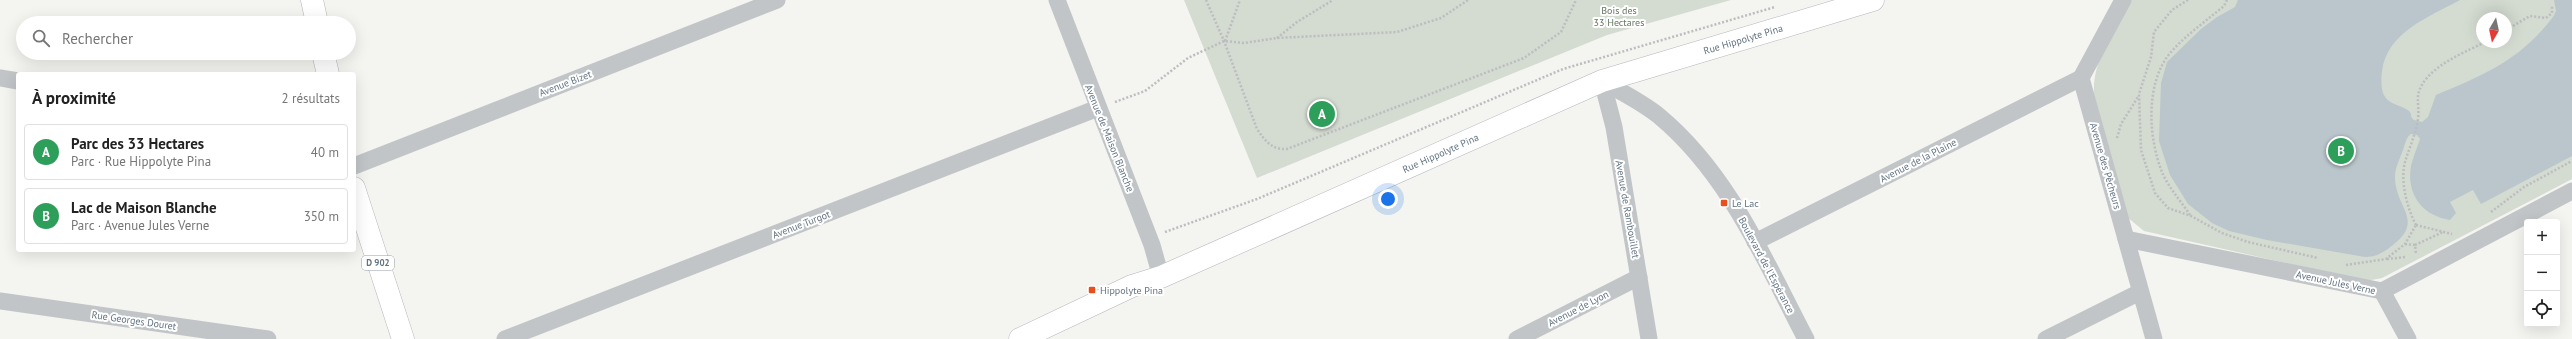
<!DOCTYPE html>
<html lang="fr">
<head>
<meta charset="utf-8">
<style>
	:root { --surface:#fff; --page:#f2f2f2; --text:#222; --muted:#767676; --line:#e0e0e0; --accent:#e94f1a }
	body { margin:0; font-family:"PT Sans",sans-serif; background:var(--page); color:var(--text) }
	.controls { position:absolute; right:12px; bottom:12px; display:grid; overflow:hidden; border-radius:4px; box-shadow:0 4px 16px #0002 }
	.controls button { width:36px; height:36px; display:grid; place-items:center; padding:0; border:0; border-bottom:1px solid var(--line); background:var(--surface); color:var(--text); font:20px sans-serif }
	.compass { position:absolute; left:2476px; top:12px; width:36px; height:36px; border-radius:50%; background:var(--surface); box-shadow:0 4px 16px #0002; rotate:189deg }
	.you { position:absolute; left:1388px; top:199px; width:14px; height:14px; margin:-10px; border:3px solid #fff; border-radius:50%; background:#1a73e8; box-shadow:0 0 0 6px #1a73e833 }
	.badge { display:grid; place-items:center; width:26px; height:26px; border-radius:50%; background:var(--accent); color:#fff; font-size:13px; font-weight:700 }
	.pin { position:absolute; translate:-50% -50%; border:2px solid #fff; box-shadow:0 1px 4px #0006 }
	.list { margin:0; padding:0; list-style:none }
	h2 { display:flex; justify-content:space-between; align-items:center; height:52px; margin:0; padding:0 16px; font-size:17px }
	h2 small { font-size:13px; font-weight:400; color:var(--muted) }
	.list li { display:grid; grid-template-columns:26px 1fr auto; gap:12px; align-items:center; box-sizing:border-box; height:56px; margin:0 8px 8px; padding:0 8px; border:1px solid var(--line); border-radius:4px }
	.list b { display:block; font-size:15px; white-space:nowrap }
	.list p { margin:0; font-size:13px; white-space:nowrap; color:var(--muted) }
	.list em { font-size:13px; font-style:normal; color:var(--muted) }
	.icon { flex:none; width:22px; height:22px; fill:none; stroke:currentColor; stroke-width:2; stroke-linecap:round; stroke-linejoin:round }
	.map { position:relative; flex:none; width:2572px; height:339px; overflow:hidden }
	.search { position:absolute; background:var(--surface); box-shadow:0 4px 16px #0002; left:16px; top:16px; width:340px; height:44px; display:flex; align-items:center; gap:10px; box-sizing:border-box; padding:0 14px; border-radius:22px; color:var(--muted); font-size:15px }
	.panel { position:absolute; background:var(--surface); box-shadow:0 4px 16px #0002; left:16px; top:72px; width:340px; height:180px; border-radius:4px }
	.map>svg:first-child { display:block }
	.green { fill:#d4dbd1; fill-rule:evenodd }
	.water { fill:#bac6cb }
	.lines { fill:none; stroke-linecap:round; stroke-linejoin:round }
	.secondary-casing { stroke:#b3b8bd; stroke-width:23 }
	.primary-casing { stroke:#b4b8bc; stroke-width:23 }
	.path { stroke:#bbbdbf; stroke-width:2.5; stroke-dasharray:2 2; stroke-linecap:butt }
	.street { stroke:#c1c5c8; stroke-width:17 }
	.secondary { stroke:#fff; stroke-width:22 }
	.primary { stroke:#fff; stroke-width:22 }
	.poi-dot { fill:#e94f1a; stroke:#fff; stroke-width:1.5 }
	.labels { text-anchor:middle; stroke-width:4; stroke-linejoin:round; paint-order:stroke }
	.shield { fill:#fff; stroke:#919da8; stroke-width:1 }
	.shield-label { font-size:9px; font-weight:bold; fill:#627382 }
	.park-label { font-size:10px; fill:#657961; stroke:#fff }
	.street-label { font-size:10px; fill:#627382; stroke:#fff }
	.poi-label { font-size:10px; fill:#627382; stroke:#fff; text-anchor:start }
</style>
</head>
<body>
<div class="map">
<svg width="2572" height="339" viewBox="0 0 2572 339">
	<rect width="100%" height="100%" fill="#f4f4f0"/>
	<!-- green -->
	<g class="green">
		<polygon points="1184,0 1731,0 1607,35 1257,178"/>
		<path d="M 2130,0 L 2572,0 L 2572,179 L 2382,278 L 2366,281 L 2144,231 L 2127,217 L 2094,94 C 2092,60 2115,29 2130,0 ZM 2482,18 L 2506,18 L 2506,42 L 2482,42 Z"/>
	</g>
	<!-- water -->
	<path class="water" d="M 2238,0 L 2460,0 C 2429,17 2387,32 2382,71 C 2381,78 2381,87 2383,93 C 2388,106 2404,105 2410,112 C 2412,116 2410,117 2414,120 L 2422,122 L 2428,117 L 2436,95 C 2486,74 2520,60 2553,17 L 2556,11 L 2554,0 L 2572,0 L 2572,156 L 2481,204 L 2473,190 L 2450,202 L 2456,213 L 2450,220 C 2423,216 2406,195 2411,166 C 2413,157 2417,148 2420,139 L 2417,135 L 2411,134 C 2406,137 2405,145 2403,150 C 2400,159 2395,167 2395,177 C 2395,208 2425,220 2393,245 C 2384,252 2377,257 2365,257 L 2267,240 L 2229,231 L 2212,223 L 2188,204 L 2170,175 L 2159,141 L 2161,83 L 2167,62 L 2201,29 L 2217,17 L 2235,7 Z"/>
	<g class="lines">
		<defs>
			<g id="secondary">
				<path id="s1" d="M 1020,339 L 1132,286 L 1161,277 L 1602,81 L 1873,0"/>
			</g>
			<g id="primary">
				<polyline points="312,0 317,23"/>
				<polyline points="323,53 328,74"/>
				<polyline points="354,188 403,339"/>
			</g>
		</defs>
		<!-- secondary casing -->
		<use href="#secondary" class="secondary-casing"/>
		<!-- primary casing -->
		<use href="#primary" class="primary-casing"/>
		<!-- path -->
		<g class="path">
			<path d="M 1206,0 L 1224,41 L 1257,129 C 1265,141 1272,150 1287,149 L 1524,58 L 1561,32 L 1576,0"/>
			<polyline points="2188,0 2172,10 2154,32 2151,57 2139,94 2141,150 2155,193 2168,208 2191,216 2222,233 2248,242 2318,258"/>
			<polyline points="2506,30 2530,16 2546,18 2552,13 2552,6"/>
			<polyline points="1277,38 1297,22 1333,0"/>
			<polyline points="1225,41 1240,0"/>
			<polyline points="1115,102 1145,91 1188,58 1224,41 1244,43 1277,38 1397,32 1441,18 1468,0"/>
			<polyline points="2117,138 2121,124 2138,97"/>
			<polyline points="2491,212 2524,187 2572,161"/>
			<path d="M 2190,215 C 2181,201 2168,187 2162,172 C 2148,137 2145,82 2171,52 C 2187,34 2206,21 2224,6 L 2227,0"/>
			<path d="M 2416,225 C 2407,208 2400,181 2405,162 C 2409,148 2416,134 2418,119 C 2420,101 2413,96 2426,79 C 2441,61 2466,52 2485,42"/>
			<polyline points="2416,225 2452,234"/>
			<polyline points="1165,232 1257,199 1563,69 1775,7"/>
			<polyline points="2405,244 2415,245 2416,254"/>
			<polyline points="2415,245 2443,232"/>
			<polyline points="2387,259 2406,257"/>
			<polyline points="2346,265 2386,259 2405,244 2416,225"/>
		</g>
		<!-- street -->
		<g class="street">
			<polyline points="1057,0 1152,245 1161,277"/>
			<polyline points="2123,0 2081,78 2154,339"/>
			<polyline points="0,78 18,81"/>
			<path d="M 1602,81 C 1621,92 1642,102 1659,116 C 1729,174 1765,261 1806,339"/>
			<polyline points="1602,81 1614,127 1649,339"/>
			<polyline points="354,166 777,0"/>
			<polyline points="2126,239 2382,291 2572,191"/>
			<polyline points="1755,242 2081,78"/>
			<polyline points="2382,291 2408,339"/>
			<polyline points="0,301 268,339"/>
			<polyline points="505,339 1098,108"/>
			<polyline points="1517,339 1639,277"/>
			<polyline points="2046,339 2140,292"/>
		</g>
		<!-- secondary -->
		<use href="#secondary" class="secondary"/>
		<!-- primary -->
		<use href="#primary" class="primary"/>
	</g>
	<!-- markers -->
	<g class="poi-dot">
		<rect x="1720" y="199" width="8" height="8" rx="2"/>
		<rect x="1088" y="286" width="8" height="8" rx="2"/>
	</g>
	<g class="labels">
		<!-- shield labels -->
		<rect class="shield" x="362" y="256" width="32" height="14" rx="3"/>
		<g class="shield-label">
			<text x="378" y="266">D 902</text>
		</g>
		<!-- park labels -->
		<g class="park-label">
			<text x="1619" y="14">Bois des<tspan x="1619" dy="12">33 Hectares</tspan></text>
		</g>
		<!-- street labels -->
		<g class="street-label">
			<text dy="4" stroke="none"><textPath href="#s1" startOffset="784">Rue Hippolyte Pina</textPath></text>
			<text transform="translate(565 83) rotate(-21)" y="4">Avenue Bizet</text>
			<text transform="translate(1110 138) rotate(68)" y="4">Avenue de Maison Blanche</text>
			<text dy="4" stroke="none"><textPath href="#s1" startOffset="460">Rue Hippolyte Pina</textPath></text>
			<text transform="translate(1918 160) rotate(-27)" y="4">Avenue de la Plaine</text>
			<text transform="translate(2106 166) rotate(74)" y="4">Avenue des Pêcheurs</text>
			<text transform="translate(1628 209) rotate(80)" y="4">Avenue de Rambouillet</text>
			<text transform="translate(801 224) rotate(-21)" y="4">Avenue Turgot</text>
			<text transform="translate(1767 265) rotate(62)" y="4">Boulevard de l'Espérance</text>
			<text transform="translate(2336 282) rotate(12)" y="4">Avenue Jules Verne</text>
			<text transform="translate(1578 308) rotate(-27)" y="4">Avenue de Lyon</text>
			<text transform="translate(134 320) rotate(8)" y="4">Rue Georges Douret</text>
		</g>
		<!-- poi labels -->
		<g class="poi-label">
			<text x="1732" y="207">Le Lac</text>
			<text x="1100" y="294">Hippolyte Pina</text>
		</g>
	</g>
</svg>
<div class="controls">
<button>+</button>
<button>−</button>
<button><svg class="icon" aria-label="locate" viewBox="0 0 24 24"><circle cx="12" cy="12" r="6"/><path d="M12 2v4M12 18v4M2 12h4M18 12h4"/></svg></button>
</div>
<svg class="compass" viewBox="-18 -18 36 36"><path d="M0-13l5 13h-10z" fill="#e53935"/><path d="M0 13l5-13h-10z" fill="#767676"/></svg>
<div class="you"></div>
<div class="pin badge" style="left:1322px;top:114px;background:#2e9e5b">A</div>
<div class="pin badge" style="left:2341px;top:151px;background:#2e9e5b">B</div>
<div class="search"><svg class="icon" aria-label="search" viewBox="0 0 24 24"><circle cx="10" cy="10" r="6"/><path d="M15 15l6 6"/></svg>Rechercher</div>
<section class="panel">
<h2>À proximité<small>2 résultats</small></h2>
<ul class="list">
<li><span class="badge" style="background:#2e9e5b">A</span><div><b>Parc des 33 Hectares</b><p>Parc · Rue Hippolyte Pina</p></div><em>40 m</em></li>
<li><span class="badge" style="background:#2e9e5b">B</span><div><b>Lac de Maison Blanche</b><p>Parc · Avenue Jules Verne</p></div><em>350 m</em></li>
</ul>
</section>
</div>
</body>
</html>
